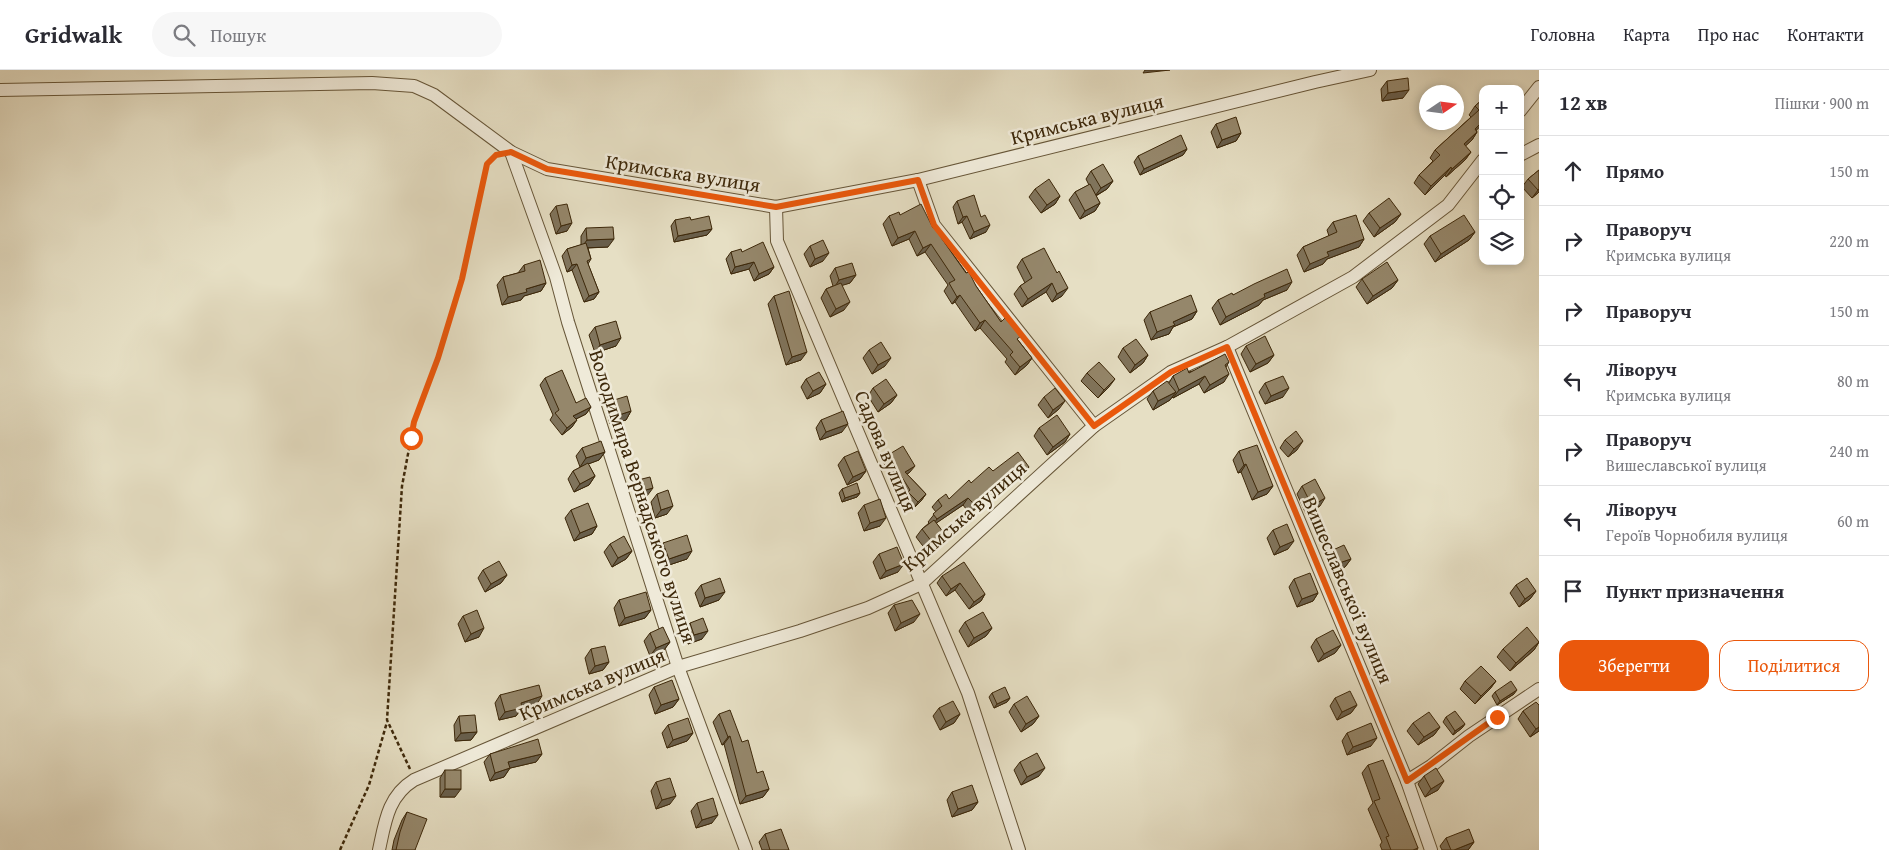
<!DOCTYPE html>
<html lang="uk">
<head>
<meta charset="utf-8">
<style>
	:root { --surface:#fff; --page:#f7f7f7; --text:#2b2b33; --muted:#7c7c81; --line:#e1e1e2; --accent:#ea580c }
	body { margin:0; font-family:"Gentium Book Plus",serif; background:var(--page); color:var(--text) }
	.controls { position:absolute; right:15px; top:15px; display:grid; overflow:hidden; border-radius:10px; box-shadow:0 2px 8px #0003 }
	.controls button { width:45px; height:45px; display:grid; place-items:center; padding:0; border:0; border-bottom:1px solid var(--line); background:var(--surface); color:var(--text); font:25px sans-serif }
	.compass { position:absolute; left:1419px; top:15px; width:45px; height:45px; border-radius:50%; background:var(--surface); box-shadow:0 2px 8px #0003; rotate:77deg }
	.stop { position:absolute; width:15px; height:15px; margin:-11px; border:4px solid #ea580c; border-radius:50%; background:#fff }
	.stop.end { background:#ea580c; border-color:#fff; box-shadow:0 1px 5px #0008 }
	.list { margin:0; padding:0; list-style:none }
	h2 { display:flex; justify-content:space-between; align-items:center; height:65px; margin:0; padding:0 20px; font-size:21px }
	h2 small { font-size:16px; font-weight:400; color:var(--muted) }
	.list li { display:grid; grid-template-columns:32px 1fr auto; gap:15px; align-items:center; box-sizing:border-box; height:70px; padding:0 20px; border-top:1px solid var(--line) }
	.list b { display:block; font-size:19px; white-space:nowrap }
	.list p { margin:0; font-size:16px; white-space:nowrap; color:var(--muted) }
	.list em { font-size:16px; font-style:normal; color:var(--muted) }
	.actions { display:flex; gap:10px; padding:15px 20px }
	.actions a { flex:1; padding:11px 0; border:1px solid var(--accent); border-radius:15px; text-align:center; font-size:18px; color:var(--accent) }
	.actions .main { background:var(--accent); color:#fff }
	.icon { flex:none; width:28px; height:28px; fill:none; stroke:currentColor; stroke-width:2; stroke-linecap:round; stroke-linejoin:round }
	.map { position:relative; flex:none; width:1539px; height:780px; overflow:hidden }
	header { display:flex; align-items:center; gap:30px; box-sizing:border-box; height:70px; padding:0 25px; background:var(--surface); border-bottom:1px solid var(--line) }
	header strong { font-size:24px }
	nav { display:flex; gap:28px; margin-inline-start:auto; font-size:18px }
	.search { width:350px; height:45px; background:var(--page); display:flex; align-items:center; gap:12px; box-sizing:border-box; padding:0 18px; border-radius:28px; color:var(--muted); font-size:19px }
	main { display:flex }
	aside { flex:1; background:var(--surface) }
	.map>svg:first-child { display:block }
	.lines { fill:none; stroke-linecap:round; stroke-linejoin:round }
	.minor-casing { stroke:#675638; stroke-width:14 }
	.path { stroke:#3d280a; stroke-width:2.5; stroke-dasharray:4 2.5; stroke-linecap:butt }
	.minor { stroke:#efead9; stroke-width:12 }
	.wall { fill:#80745c; stroke:#3d280a }
	.shaded-wall { fill:#685e4b; stroke:#3d280a }
	.building { fill:#95876b; stroke:#3d280a }
	.route { stroke:#ea580c; stroke-width:6 }
	.labels { text-anchor:middle; stroke-width:5; stroke-linejoin:round; paint-order:stroke }
	.street-label { font-size:20px; fill:#3d280a; stroke:#efead9 }
</style>
</head>
<body>
<header>
<strong>Gridwalk</strong>
<div class="search"><svg class="icon" aria-label="search" viewBox="0 0 24 24"><circle cx="10" cy="10" r="6"/><path d="M15 15l6 6"/></svg>Пошук</div>
<nav><a>Головна</a><a>Карта</a><a>Про нас</a><a>Контакти</a></nav>
</header>
<main>
<div class="map">
<svg width="1539" height="780" viewBox="0 0 1539 780">
	<rect width="100%" height="100%" fill="#e6dfc4"/>
	<filter id="stains"><feTurbulence type="fractalNoise" baseFrequency=".004" numOctaves="4"/><feColorMatrix values="0 0 0 0 .2 0 0 0 0 .09 0 0 0 0 .02 0 0 0 .5 -.17"/></filter>
	<radialGradient id="worn" r=".72"><stop offset=".6" stop-color="#630" stop-opacity="0"/><stop offset="1" stop-color="#630" stop-opacity=".3"/></radialGradient>
	<g class="lines">
		<defs>
			<g id="minor">
				<polyline points="0,20 372,13 414,16 434,25 511,82 547,99 776,137 918,110 1315,12 1370,0"/>
				<polyline points="1520,41 1539,17"/>
				<polyline points="511,82 556,207 568,252 678,597 746,780"/>
				<polyline points="1520,85 1539,75"/>
				<polyline points="918,110 934,155 1094,356"/>
				<polyline points="776,137 777,171 968,623 1019,780"/>
				<polyline points="1227,277 1407,711 1431,780"/>
				<polyline points="1407,711 1431,696 1469,666 1539,619"/>
				<path d="M 379,780 C 385,752 388,726 414,710 L 678,597 L 800,561 L 868,538 L 921,514 L 1094,356 L 1171,302 L 1227,277 L 1353,207 L 1448,135 L 1483,90"/>
			</g>
		</defs>
		<!-- minor casing -->
		<use href="#minor" class="minor-casing"/>
		<!-- path -->
		<g class="path">
			<polyline points="410,699 387,650 402,416 414,352 438,288 462,209 487,93 495,85"/>
			<polyline points="340,780 369,715 387,652"/>
		</g>
		<!-- minor -->
		<use href="#minor" class="minor"/>
	</g>
	<!-- wall -->
	<g class="wall">
		<polygon points="1387,11 1403,28 1382,31 1381,19"/>
		<polygon points="1483,29 1476,60 1477,62 1472,70 1465,76 1471,82 1465,90 1446,107 1445,105 1425,125 1414,113 1419,105 1433,91 1430,88 1435,80 1471,47 1469,45 1475,36"/>
		<polygon points="1216,54 1241,63 1236,71 1217,78 1211,62"/>
		<polygon points="1187,79 1183,85 1140,105 1134,92 1138,86"/>
		<polygon points="1539,100 1539,122 1532,128 1522,117 1528,109"/>
		<polygon points="1091,101 1113,111 1107,119 1096,126 1100,133 1095,141 1080,149 1069,130 1075,122 1089,115 1086,109"/>
		<polygon points="1035,119 1060,126 1055,134 1041,143 1029,127"/>
		<polygon points="957,131 986,162 970,169 962,152 958,154 953,137"/>
		<polygon points="556,136 567,161 556,164 550,144"/>
		<polygon points="1369,143 1401,144 1395,152 1374,167 1363,151"/>
		<polygon points="900,145 933,158 942,169 976,216 1001,252 1018,270 1032,288 1027,295 1015,305 1005,292 1007,289 980,258 975,261 955,232 952,234 944,221 948,215 925,182 917,186 909,169 892,176 883,154 889,146"/>
		<polygon points="675,150 691,150 712,159 707,165 674,172 671,156"/>
		<polygon points="1333,152 1364,169 1359,177 1327,189 1323,194 1304,202 1297,185 1303,177 1329,166 1327,160"/>
		<polygon points="586,158 608,177 588,178 591,189 588,194 599,222 594,229 584,232 572,200 567,202 562,186 567,179 581,175 581,166"/>
		<polygon points="1475,162 1469,170 1435,192 1424,174 1430,166"/>
		<polygon points="810,176 823,191 810,197 804,184"/>
		<polygon points="731,182 742,182 774,197 769,204 754,211 749,199 731,204 726,189"/>
		<polygon points="1022,189 1057,203 1062,226 1052,232 1046,222 1022,237 1014,224 1020,216 1025,213 1017,197"/>
		<polygon points="524,195 546,213 541,221 524,226 521,230 502,235 497,215 503,207 518,203"/>
		<polygon points="835,198 856,205 850,213 842,215 844,240 830,247 821,228 826,219 833,216 830,206"/>
		<polygon points="1362,209 1398,210 1392,218 1367,234 1356,217"/>
		<polygon points="1287,220 1263,230 1259,235 1220,255 1212,238 1218,230 1233,225"/>
		<polygon points="774,226 801,290 786,295 768,234"/>
		<polygon points="1197,241 1192,249 1173,257 1169,264 1151,270 1144,250 1150,242"/>
		<polygon points="595,257 616,276 595,283 589,265"/>
		<polygon points="1246,276 1274,285 1268,293 1250,302 1241,284"/>
		<polygon points="1123,278 1148,285 1143,293 1130,303 1118,287"/>
		<polygon points="869,280 885,296 872,304 863,288"/>
		<polygon points="1229,292 1226,297 1224,312 1204,323 1199,314 1173,328 1172,327 1170,330 1153,340 1147,329 1153,321 1169,313 1173,306"/>
		<polygon points="1087,303 1109,317 1098,328 1081,311"/>
		<polygon points="545,308 576,333 591,337 586,344 576,349 572,357 562,365 550,350 553,345 540,315"/>
		<polygon points="806,309 826,314 820,323 807,329 801,317"/>
		<polygon points="1265,313 1283,327 1265,334 1259,322"/>
		<polygon points="873,318 897,325 891,333 878,342 868,326"/>
		<polygon points="1044,327 1059,339 1048,348 1038,335"/>
		<polygon points="611,331 631,341 626,350 610,354 606,339"/>
		<polygon points="821,350 842,362 820,370 816,358"/>
		<polygon points="1039,358 1070,364 1065,372 1047,385 1034,366"/>
		<polygon points="1285,370 1297,380 1288,387 1280,378"/>
		<polygon points="582,378 605,382 599,390 588,394 595,406 589,415 574,422 568,409 573,401 585,395 580,397 576,386"/>
		<polygon points="1239,381 1273,416 1267,424 1252,430 1241,402 1238,403 1233,390"/>
		<polygon points="888,385 910,402 907,404 926,424 921,431 913,439 903,429 905,426 883,392"/>
		<polygon points="844,387 866,401 860,409 847,415 838,395"/>
		<polygon points="993,401 1024,404 1008,416 1005,412 970,444 963,435 936,453 947,467 941,476 929,484 916,467 922,459 929,453 928,452 936,442 932,437 938,430 949,429 971,413"/>
		<polygon points="638,410 647,426 636,429 632,418"/>
		<polygon points="1302,416 1320,436 1306,444 1297,424"/>
		<polygon points="842,419 860,423 857,427 842,432 839,423"/>
		<polygon points="657,424 667,444 655,448 651,432"/>
		<polygon points="864,435 880,456 864,461 858,443"/>
		<polygon points="571,440 597,456 592,464 574,471 565,448"/>
		<polygon points="1273,460 1288,479 1274,485 1267,468"/>
		<polygon points="663,473 687,489 663,497 658,482"/>
		<polygon points="610,474 632,481 626,489 612,497 604,482"/>
		<polygon points="1333,480 1351,489 1345,497 1333,501 1327,488"/>
		<polygon points="879,484 898,502 880,509 873,492"/>
		<polygon points="483,500 507,505 501,513 485,522 478,508"/>
		<polygon points="942,506 985,524 981,531 969,539 955,520 946,526 937,513"/>
		<polygon points="1294,509 1318,523 1313,531 1297,537 1289,517"/>
		<polygon points="701,515 719,530 700,537 695,523"/>
		<polygon points="1516,515 1536,521 1530,529 1519,537 1510,523"/>
		<polygon points="619,530 651,540 645,548 619,556 614,538"/>
		<polygon points="894,535 914,552 895,561 888,543"/>
		<polygon points="463,546 479,567 465,572 458,554"/>
		<polygon points="965,552 992,558 986,566 968,577 959,561"/>
		<polygon points="690,553 702,569 688,574 684,561"/>
		<polygon points="650,563 670,572 664,580 650,586 644,571"/>
		<polygon points="1316,569 1341,575 1335,583 1318,592 1311,577"/>
		<polygon points="1539,572 1534,580 1510,601 1497,587 1503,579"/>
		<polygon points="591,579 609,592 603,600 589,604 585,588"/>
		<polygon points="1465,611 1496,611 1490,619 1475,634 1460,619"/>
		<polygon points="654,617 679,629 673,637 655,644 649,625"/>
		<polygon points="1495,622 1514,624 1497,635 1492,626"/>
		<polygon points="992,623 1010,628 1007,632 994,638 989,627"/>
		<polygon points="500,625 537,634 521,639 516,646 499,650 495,633"/>
		<polygon points="1335,628 1357,635 1351,643 1337,650 1330,636"/>
		<polygon points="1014,634 1039,646 1033,654 1021,662 1009,642"/>
		<polygon points="939,638 960,644 954,653 940,660 933,646"/>
		<polygon points="1523,641 1539,661 1530,667 1518,649"/>
		<polygon points="719,644 742,672 757,703 769,719 763,727 740,734 724,674 722,675 713,652"/>
		<polygon points="459,646 477,662 471,670 455,671 454,655"/>
		<polygon points="1446,647 1465,654 1462,658 1453,665 1443,652"/>
		<polygon points="1413,653 1440,657 1434,665 1418,675 1407,661"/>
		<polygon points="668,655 693,663 687,671 667,678 662,663"/>
		<polygon points="1347,663 1371,676 1347,685 1342,671"/>
		<polygon points="490,684 542,684 536,692 510,698 504,707 490,711 484,692"/>
		<polygon points="1020,692 1039,706 1021,715 1014,700"/>
		<polygon points="1368,695 1418,778 1417,780 1382,780 1380,775 1382,772 1368,739 1373,733 1362,703"/>
		<polygon points="445,700 455,727 440,727 440,708"/>
		<polygon points="1424,706 1438,720 1425,727 1418,714"/>
		<polygon points="656,712 670,734 656,739 651,721"/>
		<polygon points="952,722 978,732 972,740 952,747 947,730"/>
		<polygon points="697,733 712,753 696,758 691,741"/>
		<polygon points="407,742 415,780 392,780 394,770 402,750"/>
		<polygon points="765,764 789,780 762,780 759,772"/>
		<polygon points="1446,768 1474,772 1468,780 1442,780 1440,776"/>
	</g>
	<!-- shaded-wall -->
	<g class="shaded-wall">
		<polygon points="1145,0 1170,0 1143,3"/>
		<polygon points="1409,20 1403,28 1382,31 1388,23"/>
		<polygon points="1483,51 1483,54 1469,67 1475,59"/>
		<polygon points="1477,62 1472,70 1458,83 1464,74"/>
		<polygon points="1241,63 1236,71 1217,78 1222,70"/>
		<polygon points="1187,79 1183,85 1140,105 1144,99"/>
		<polygon points="1471,82 1465,90 1446,107 1452,99"/>
		<polygon points="1451,97 1445,105 1425,125 1431,116"/>
		<polygon points="1113,111 1107,119 1095,126 1101,118"/>
		<polygon points="1539,119 1539,122 1532,128 1538,120"/>
		<polygon points="1060,126 1055,134 1041,143 1047,135"/>
		<polygon points="1100,133 1095,141 1080,149 1085,141"/>
		<polygon points="1401,144 1395,152 1374,167 1380,158"/>
		<polygon points="967,146 962,152 958,154 963,147"/>
		<polygon points="572,153 567,161 556,164 561,156"/>
		<polygon points="990,155 986,162 970,169 974,162"/>
		<polygon points="712,159 707,165 674,172 678,166"/>
		<polygon points="915,161 909,169 892,176 898,168"/>
		<polygon points="1475,162 1469,170 1435,192 1441,184"/>
		<polygon points="614,169 608,177 581,178 587,170"/>
		<polygon points="1364,169 1359,177 1327,189 1323,194 1304,202 1310,194 1327,182"/>
		<polygon points="931,174 925,182 917,186 923,178"/>
		<polygon points="829,183 823,191 810,197 815,189"/>
		<polygon points="754,192 749,199 731,204 735,197"/>
		<polygon points="577,194 572,200 567,202 572,195"/>
		<polygon points="774,197 769,204 754,211 759,204"/>
		<polygon points="856,205 850,213 834,218 839,210"/>
		<polygon points="1398,210 1392,218 1367,234 1373,226"/>
		<polygon points="1292,212 1287,220 1263,230 1259,235 1220,255 1226,247 1264,224"/>
		<polygon points="546,213 541,221 524,226 521,230 502,235 508,227 526,219"/>
		<polygon points="1052,213 1046,222 1022,237 1028,229"/>
		<polygon points="1068,218 1062,226 1052,232 1057,224"/>
		<polygon points="599,222 594,229 584,232 589,226"/>
		<polygon points="960,225 955,232 952,234 957,227"/>
		<polygon points="850,232 844,240 830,247 836,239"/>
		<polygon points="1197,241 1192,249 1173,257 1169,264 1151,270 1157,262 1173,252"/>
		<polygon points="985,250 980,258 975,261 980,253"/>
		<polygon points="621,268 616,276 595,283 600,275"/>
		<polygon points="807,282 801,290 786,295 792,287"/>
		<polygon points="1148,285 1143,293 1130,303 1135,295"/>
		<polygon points="1274,285 1268,293 1250,302 1256,294"/>
		<polygon points="891,288 885,296 872,304 878,295"/>
		<polygon points="1032,288 1027,295 1015,305 1020,297"/>
		<polygon points="1229,304 1224,312 1204,323 1210,315"/>
		<polygon points="1205,306 1199,314 1173,328 1179,320"/>
		<polygon points="1115,309 1109,317 1098,328 1104,320"/>
		<polygon points="826,314 820,323 807,329 813,321"/>
		<polygon points="1289,318 1283,327 1265,334 1271,326"/>
		<polygon points="1176,322 1170,330 1153,340 1158,331"/>
		<polygon points="897,325 891,333 878,342 884,334"/>
		<polygon points="1065,331 1059,339 1048,348 1053,340"/>
		<polygon points="591,337 586,344 568,353 573,346"/>
		<polygon points="631,341 626,350 610,354 616,346"/>
		<polygon points="577,350 572,357 562,365 567,358"/>
		<polygon points="848,354 842,362 820,370 826,362"/>
		<polygon points="1070,364 1065,372 1047,385 1053,377"/>
		<polygon points="1303,371 1297,380 1288,387 1294,379"/>
		<polygon points="605,382 599,390 580,397 586,388"/>
		<polygon points="1246,394 1241,402 1238,403 1244,395"/>
		<polygon points="915,396 910,402 902,408 905,402"/>
		<polygon points="1029,397 1024,404 1008,416 1013,409"/>
		<polygon points="866,401 860,409 847,415 853,407"/>
		<polygon points="1010,404 1005,412 970,444 976,436"/>
		<polygon points="595,406 589,415 574,422 580,414"/>
		<polygon points="1273,416 1267,424 1252,430 1258,422"/>
		<polygon points="653,418 647,426 636,429 642,421"/>
		<polygon points="860,423 857,427 842,432 845,428"/>
		<polygon points="926,424 921,431 913,439 918,432"/>
		<polygon points="968,428 963,435 932,456 937,449"/>
		<polygon points="1325,428 1320,436 1306,444 1312,436"/>
		<polygon points="673,436 667,444 655,448 661,440"/>
		<polygon points="886,448 880,456 864,461 870,453"/>
		<polygon points="597,456 592,464 574,471 580,463"/>
		<polygon points="947,467 941,476 929,484 935,476"/>
		<polygon points="1294,471 1288,479 1274,485 1280,477"/>
		<polygon points="632,481 626,489 612,497 618,488"/>
		<polygon points="692,481 687,489 663,497 669,489"/>
		<polygon points="1351,489 1345,497 1333,501 1339,493"/>
		<polygon points="904,494 898,502 880,509 886,501"/>
		<polygon points="507,505 501,513 485,522 491,514"/>
		<polygon points="960,513 955,520 946,526 951,519"/>
		<polygon points="1536,521 1530,529 1519,537 1525,529"/>
		<polygon points="725,522 719,530 700,537 705,528"/>
		<polygon points="1318,523 1313,531 1297,537 1302,529"/>
		<polygon points="985,524 981,531 969,539 974,532"/>
		<polygon points="651,540 645,548 619,556 625,548"/>
		<polygon points="920,544 914,552 895,561 901,553"/>
		<polygon points="484,558 479,567 465,572 471,564"/>
		<polygon points="992,558 986,566 968,577 974,568"/>
		<polygon points="708,561 702,569 688,574 694,565"/>
		<polygon points="670,572 664,580 650,586 656,578"/>
		<polygon points="1539,572 1534,580 1510,601 1516,593"/>
		<polygon points="1341,575 1335,583 1318,592 1324,584"/>
		<polygon points="609,592 603,600 589,604 595,596"/>
		<polygon points="1496,611 1490,619 1475,634 1481,626"/>
		<polygon points="1517,620 1514,624 1497,635 1500,631"/>
		<polygon points="542,626 537,634 521,639 516,646 499,650 505,642 521,633"/>
		<polygon points="1010,628 1007,632 994,638 997,634"/>
		<polygon points="679,629 673,637 655,644 661,635"/>
		<polygon points="1357,635 1351,643 1337,650 1342,642"/>
		<polygon points="960,644 954,653 940,660 946,652"/>
		<polygon points="1039,646 1033,654 1021,662 1026,654"/>
		<polygon points="1465,654 1462,658 1453,665 1455,661"/>
		<polygon points="1440,657 1434,665 1418,675 1424,667"/>
		<polygon points="1539,657 1539,661 1530,667 1536,659"/>
		<polygon points="477,662 471,670 455,671 461,663"/>
		<polygon points="693,663 687,671 667,678 673,670"/>
		<polygon points="730,666 724,674 722,675 728,667"/>
		<polygon points="1377,668 1371,676 1347,685 1353,677"/>
		<polygon points="542,684 536,692 502,700 508,692"/>
		<polygon points="510,698 504,707 490,711 495,703"/>
		<polygon points="1045,698 1039,706 1021,715 1027,707"/>
		<polygon points="1444,711 1438,720 1425,727 1431,719"/>
		<polygon points="445,719 461,719 455,727 440,727"/>
		<polygon points="769,719 763,727 740,734 746,726"/>
		<polygon points="676,726 670,734 656,739 662,730"/>
		<polygon points="978,732 972,740 952,747 958,739"/>
		<polygon points="718,745 712,753 696,758 702,750"/>
		<polygon points="1474,772 1468,780 1454,780"/>
	</g>
	<!-- building -->
	<g class="building">
		<polygon points="1408,8 1409,20 1388,23 1387,11"/>
		<polygon points="1483,29 1483,51 1475,59 1477,62 1464,74 1471,82 1452,99 1451,97 1431,116 1419,105 1440,85 1435,80 1479,40 1475,36"/>
		<polygon points="1236,47 1241,63 1222,70 1216,54"/>
		<polygon points="1181,65 1187,79 1144,99 1138,86"/>
		<polygon points="1103,94 1113,111 1101,118 1091,101"/>
		<polygon points="1539,100 1539,119 1538,120 1528,109"/>
		<polygon points="1049,109 1060,126 1047,135 1035,119"/>
		<polygon points="1090,114 1100,133 1085,141 1075,122"/>
		<polygon points="974,125 981,147 985,145 990,155 974,162 967,146 963,147 957,131"/>
		<polygon points="1389,128 1401,144 1380,158 1369,143"/>
		<polygon points="567,134 572,153 561,156 556,136"/>
		<polygon points="921,134 933,158 937,157 942,169 966,203 969,202 976,216 1001,252 1005,248 1021,266 1017,269 1032,288 1020,297 1010,285 1013,282 985,250 980,253 960,225 957,227 949,213 955,210 931,174 923,178 915,161 898,168 889,146 899,142 900,145"/>
		<polygon points="1356,145 1364,169 1327,182 1329,186 1310,194 1303,177 1337,162 1333,152"/>
		<polygon points="1464,145 1475,162 1441,184 1430,166"/>
		<polygon points="709,146 712,159 678,166 675,150 690,147 691,150"/>
		<polygon points="613,157 614,169 587,170 586,158"/>
		<polygon points="823,170 829,183 815,189 810,176"/>
		<polygon points="763,172 774,197 759,204 754,192 735,197 731,182 741,179 742,182"/>
		<polygon points="586,173 591,189 587,191 599,222 589,226 577,194 572,195 567,179"/>
		<polygon points="1044,178 1057,203 1059,201 1068,218 1057,224 1052,213 1028,229 1020,216 1032,208 1022,189"/>
		<polygon points="540,190 546,213 526,219 527,222 508,227 503,207 525,201 524,195"/>
		<polygon points="1387,192 1398,210 1373,226 1362,209"/>
		<polygon points="852,193 856,205 839,210 835,198"/>
		<polygon points="1287,199 1292,212 1264,224 1265,227 1226,247 1218,230 1232,223 1233,225 1254,214"/>
		<polygon points="841,213 850,232 836,239 826,219"/>
		<polygon points="789,221 807,282 792,287 774,226"/>
		<polygon points="1191,225 1197,241 1173,252 1175,255 1157,262 1150,242"/>
		<polygon points="616,251 621,268 600,275 595,257"/>
		<polygon points="1265,266 1274,285 1256,294 1246,276"/>
		<polygon points="1136,269 1148,285 1135,295 1123,278"/>
		<polygon points="881,272 891,288 878,295 869,280"/>
		<polygon points="1225,284 1229,292 1225,295 1229,304 1210,315 1205,306 1179,320 1173,306 1187,298 1189,303"/>
		<polygon points="1099,292 1115,309 1104,320 1087,303"/>
		<polygon points="562,300 576,333 586,328 591,337 573,346 577,350 567,358 555,343 559,340 545,308"/>
		<polygon points="819,302 826,314 813,321 806,309"/>
		<polygon points="1283,306 1289,318 1271,326 1265,313"/>
		<polygon points="886,309 897,325 884,334 873,318"/>
		<polygon points="1167,311 1176,322 1158,331 1153,321"/>
		<polygon points="1055,318 1065,331 1053,340 1044,327"/>
		<polygon points="627,326 631,341 616,346 611,331"/>
		<polygon points="843,341 848,354 826,362 821,350"/>
		<polygon points="1057,345 1070,364 1053,377 1039,358"/>
		<polygon points="1296,361 1303,371 1294,379 1285,370"/>
		<polygon points="601,371 605,382 586,388 582,378"/>
		<polygon points="1257,375 1273,416 1258,422 1246,394 1244,395 1239,381"/>
		<polygon points="903,376 915,396 905,402 926,424 918,432 908,422 910,420 888,385"/>
		<polygon points="858,381 866,401 853,407 844,387"/>
		<polygon points="1018,382 1029,397 1013,409 1010,404 976,436 968,428 937,449 933,444 942,436 938,430 946,424 949,429 969,410 971,413 989,397 993,401"/>
		<polygon points="588,393 595,406 580,414 573,401"/>
		<polygon points="650,407 653,418 642,421 638,410"/>
		<polygon points="1315,409 1325,428 1312,436 1302,416"/>
		<polygon points="857,413 860,423 845,428 842,419"/>
		<polygon points="668,420 673,436 661,440 657,424"/>
		<polygon points="880,429 886,448 870,453 864,435"/>
		<polygon points="588,433 597,456 580,463 571,440"/>
		<polygon points="934,450 947,467 935,476 922,459"/>
		<polygon points="1287,454 1294,471 1280,477 1273,460"/>
		<polygon points="687,465 692,481 669,489 663,473"/>
		<polygon points="624,466 632,481 618,488 610,474"/>
		<polygon points="1344,475 1351,489 1339,493 1333,480"/>
		<polygon points="897,477 904,494 886,501 879,484"/>
		<polygon points="499,491 507,505 491,514 483,500"/>
		<polygon points="964,492 985,524 974,532 960,513 951,519 942,506"/>
		<polygon points="1310,503 1318,523 1302,529 1294,509"/>
		<polygon points="720,508 725,522 705,528 701,515"/>
		<polygon points="1527,508 1536,521 1525,529 1516,515"/>
		<polygon points="646,522 651,540 625,548 619,530"/>
		<polygon points="912,530 920,544 901,553 894,535"/>
		<polygon points="477,540 484,558 471,564 463,546"/>
		<polygon points="983,542 992,558 974,568 965,552"/>
		<polygon points="703,548 708,561 694,565 690,553"/>
		<polygon points="663,557 670,572 656,578 650,563"/>
		<polygon points="1527,557 1539,572 1516,593 1503,579"/>
		<polygon points="1333,560 1341,575 1324,584 1316,569"/>
		<polygon points="605,576 609,592 595,596 591,579"/>
		<polygon points="1481,596 1496,611 1481,626 1465,611"/>
		<polygon points="672,610 679,629 661,635 654,617"/>
		<polygon points="1511,611 1517,620 1500,631 1495,622"/>
		<polygon points="539,615 542,626 521,633 522,638 505,642 500,625"/>
		<polygon points="1005,617 1010,628 997,634 992,623"/>
		<polygon points="1350,621 1357,635 1342,642 1335,628"/>
		<polygon points="1027,626 1039,646 1026,654 1014,634"/>
		<polygon points="953,631 960,644 946,652 939,638"/>
		<polygon points="1536,632 1539,635 1539,657 1536,659 1523,641"/>
		<polygon points="730,640 742,672 748,670 757,703 763,701 769,719 746,726 730,666 728,667 719,644"/>
		<polygon points="1455,641 1465,654 1455,661 1446,647"/>
		<polygon points="1429,642 1440,657 1424,667 1413,653"/>
		<polygon points="475,645 477,662 461,663 459,646"/>
		<polygon points="688,648 693,663 673,670 668,655"/>
		<polygon points="1371,653 1377,668 1353,677 1347,663"/>
		<polygon points="538,669 542,684 508,692 510,698 495,703 490,684"/>
		<polygon points="1037,683 1045,698 1027,707 1020,692"/>
		<polygon points="1383,690 1418,778 1413,780 1391,780 1386,767 1389,766 1374,731 1380,729 1368,695"/>
		<polygon points="1436,698 1444,711 1431,719 1424,706"/>
		<rect x="445" y="700" width="16" height="19"/>
		<polygon points="670,708 676,726 662,730 656,712"/>
		<polygon points="972,715 978,732 958,739 952,722"/>
		<polygon points="713,728 718,745 702,750 697,733"/>
		<polygon points="407,742 427,749 415,780 396,780 400,762"/>
		<polygon points="781,759 789,780 770,780 765,764"/>
		<polygon points="1469,759 1474,772 1454,780 1451,780 1446,768"/>
	</g>
	<g class="lines">
		<!-- route -->
		<polyline class="route" points="411,368 414,352 438,288 462,209 487,94 496,85 511,82 547,99 776,137 918,110 934,155 1094,356 1171,302 1227,277 1407,711 1497,647"/>
	</g>
	<g class="labels">
		<!-- street labels -->
		<g class="street-label">
			<text transform="translate(1087 49) rotate(-14)" y="7">Кримська вулиця</text>
			<text transform="translate(683 103) rotate(9)" y="7">Кримська вулиця</text>
			<text transform="translate(886 381) rotate(67)" y="7">Садова вулиця</text>
			<text transform="translate(643 426) rotate(72)" y="7">Володимира Вернадського вулиця</text>
			<text transform="translate(964 446) rotate(-41)" y="7">Кримська вулиця</text>
			<text transform="translate(1348 520) rotate(67)" y="7">Вишеславської вулиця</text>
			<text transform="translate(592 614) rotate(-23)" y="7">Кримська вулиця</text>
		</g>
	</g>
	<rect width="100%" height="100%" filter="url(#stains)"/>
	<rect width="100%" height="100%" fill="url(#worn)"/>
</svg>
<div class="controls">
<button>+</button>
<button>−</button>
<button><svg class="icon" aria-label="locate" viewBox="0 0 24 24"><circle cx="12" cy="12" r="6"/><path d="M12 2v4M12 18v4M2 12h4M18 12h4"/></svg></button>
<button><svg class="icon" aria-label="layers" viewBox="0 0 24 24"><path d="M12 4l9 5-9 5-9-5zM3 14l9 5 9-5"/></svg></button>
</div>
<svg class="compass" viewBox="-18 -18 36 36"><path d="M0-13l5 13h-10z" fill="#e53935"/><path d="M0 13l5-13h-10z" fill="#7c7c81"/></svg>
<div class="stop" style="left:411px;top:368px"></div>
<div class="stop end" style="left:1497px;top:647px"></div>
</div>
<aside>
<h2>12 хв<small>Пішки · 900 m</small></h2>
<ul class="list">
<li><svg class="icon" aria-label="ahead" viewBox="0 0 24 24"><path d="M12 20V5M6 11l6-6 6 6"/></svg><div><b>Прямо</b></div><em>150 m</em></li>
<li><svg class="icon" aria-label="right" viewBox="0 0 24 24"><path d="M7 20v-9h11M14 6l5 5-5 5"/></svg><div><b>Праворуч</b><p>Кримська вулиця</p></div><em>220 m</em></li>
<li><svg class="icon" aria-label="right" viewBox="0 0 24 24"><path d="M7 20v-9h11M14 6l5 5-5 5"/></svg><div><b>Праворуч</b></div><em>150 m</em></li>
<li><svg class="icon" aria-label="left" viewBox="0 0 24 24"><path d="M17 20v-9H6M10 6l-5 5 5 5"/></svg><div><b>Ліворуч</b><p>Кримська вулиця</p></div><em>80 m</em></li>
<li><svg class="icon" aria-label="right" viewBox="0 0 24 24"><path d="M7 20v-9h11M14 6l5 5-5 5"/></svg><div><b>Праворуч</b><p>Вишеславської вулиця</p></div><em>240 m</em></li>
<li><svg class="icon" aria-label="left" viewBox="0 0 24 24"><path d="M17 20v-9H6M10 6l-5 5 5 5"/></svg><div><b>Ліворуч</b><p>Героїв Чорнобиля вулиця</p></div><em>60 m</em></li>
<li><svg class="icon" aria-label="arrive" viewBox="0 0 24 24"><path d="M6 21V4h12l-3 4 3 4H6"/></svg><div><b>Пункт призначення</b></div></li>
</ul>
<div class="actions"><a class="main">Зберегти</a><a>Поділитися</a></div>
</aside>
</main>
</body>
</html>
